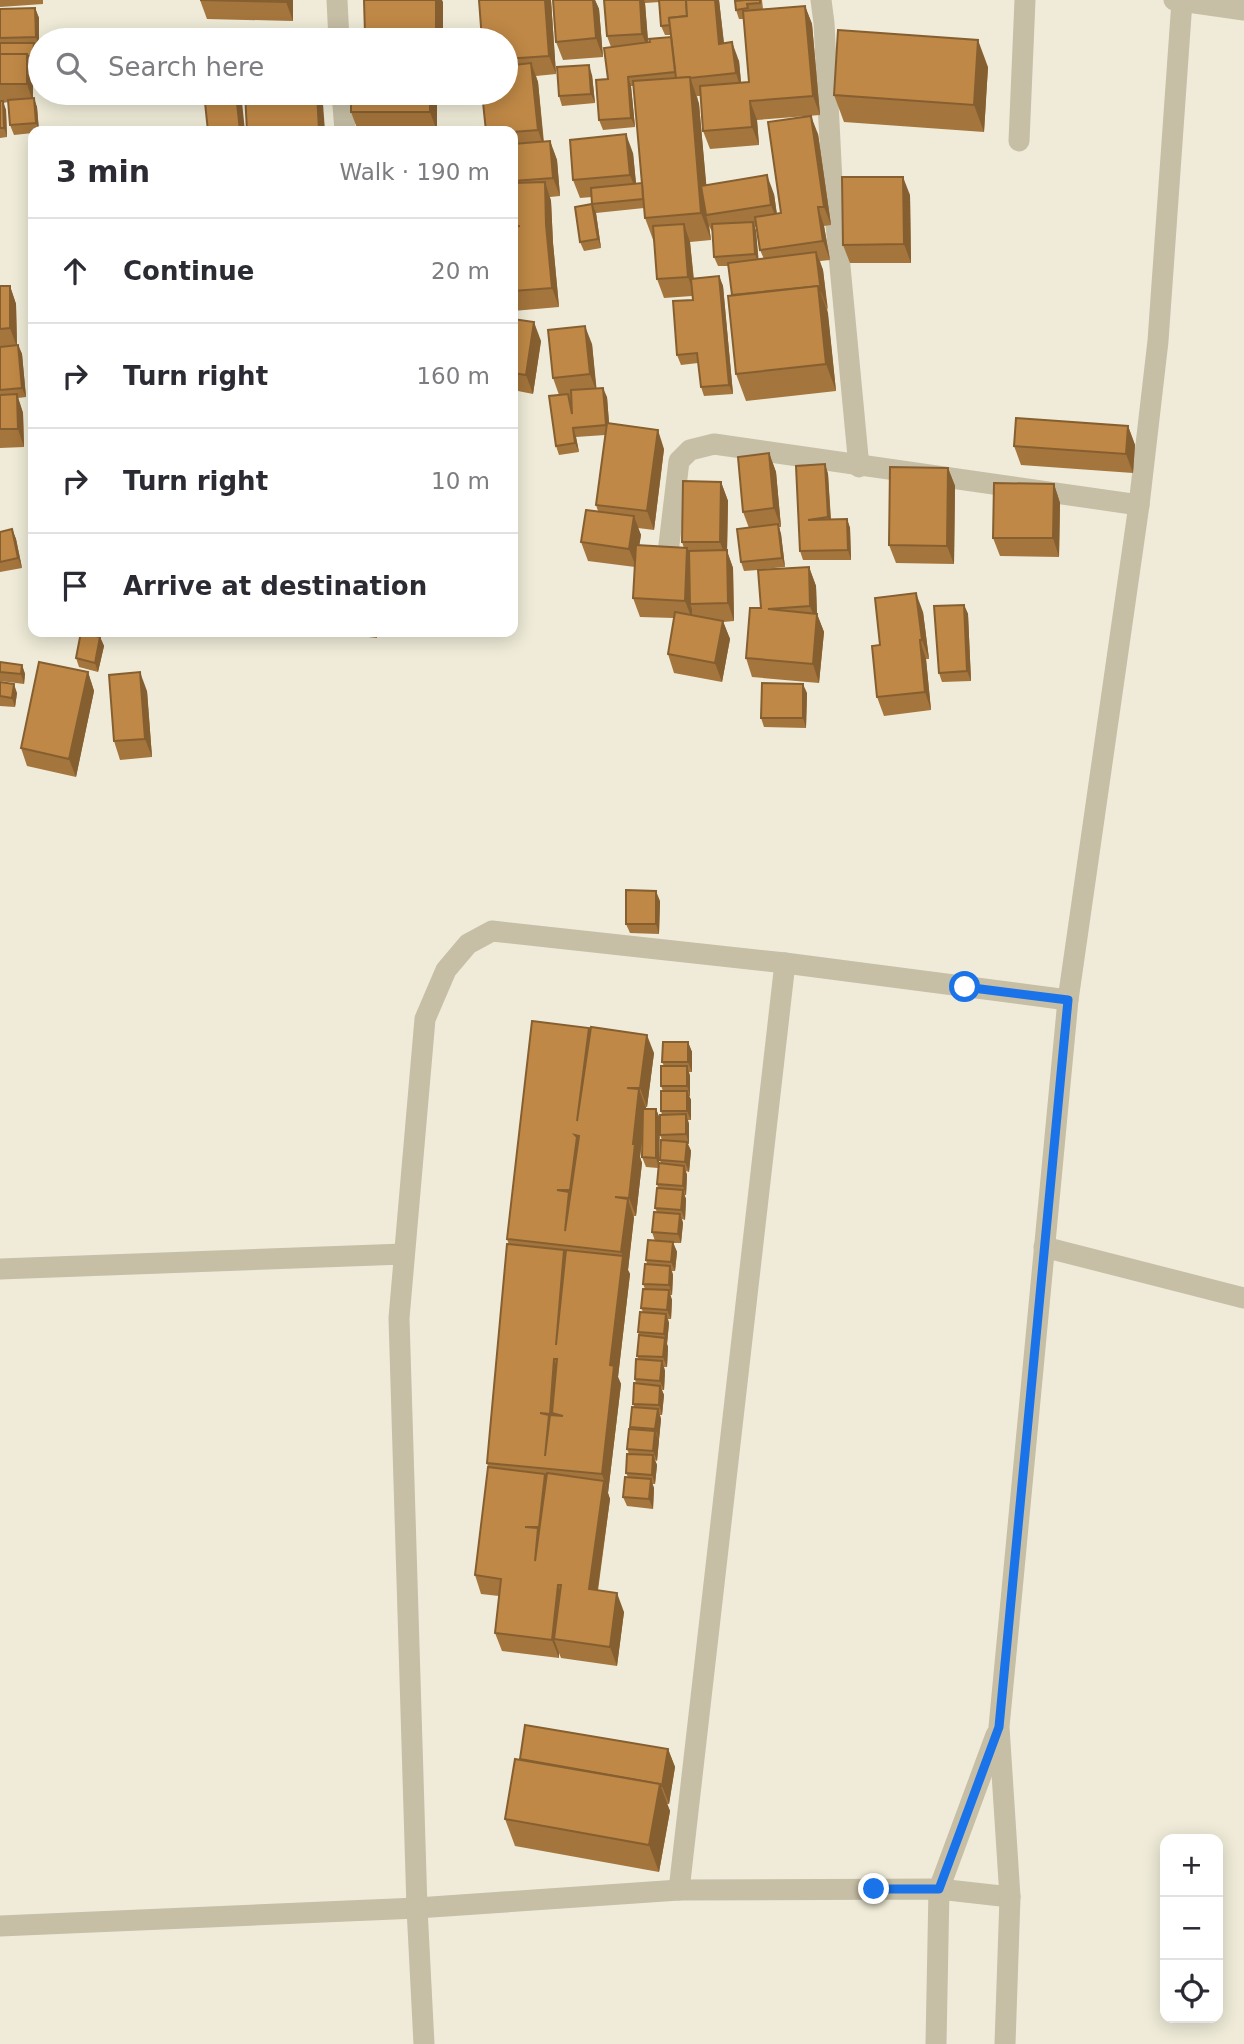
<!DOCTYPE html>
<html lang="en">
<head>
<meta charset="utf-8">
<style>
	:root { --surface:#fff; --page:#f7f7f7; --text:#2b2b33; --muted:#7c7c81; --line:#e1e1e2 }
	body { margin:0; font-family:"DejaVu Sans",sans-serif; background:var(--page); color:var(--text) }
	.controls { position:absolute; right:21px; bottom:21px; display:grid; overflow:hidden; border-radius:14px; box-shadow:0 4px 18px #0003 }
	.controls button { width:63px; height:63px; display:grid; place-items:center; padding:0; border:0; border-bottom:2px solid var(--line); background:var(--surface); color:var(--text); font:35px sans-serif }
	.stop { position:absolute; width:21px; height:21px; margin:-16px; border:5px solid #1a73e8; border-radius:50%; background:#fff }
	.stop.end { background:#1a73e8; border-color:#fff; box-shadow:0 2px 7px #0008 }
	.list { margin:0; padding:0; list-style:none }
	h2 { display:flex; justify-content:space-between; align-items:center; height:91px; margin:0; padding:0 28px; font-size:30px }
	h2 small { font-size:23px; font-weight:400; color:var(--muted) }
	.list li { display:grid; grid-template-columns:46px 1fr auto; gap:21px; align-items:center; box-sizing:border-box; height:105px; padding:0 28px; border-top:2px solid var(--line) }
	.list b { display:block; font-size:26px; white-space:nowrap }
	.list em { font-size:23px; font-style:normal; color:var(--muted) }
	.icon { flex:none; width:38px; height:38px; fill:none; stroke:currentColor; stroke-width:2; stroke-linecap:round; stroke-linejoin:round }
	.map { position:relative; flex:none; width:1244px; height:2044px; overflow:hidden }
	.search { position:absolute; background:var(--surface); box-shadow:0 4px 18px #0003; left:28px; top:28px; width:490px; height:77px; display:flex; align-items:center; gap:18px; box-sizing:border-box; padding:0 24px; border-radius:38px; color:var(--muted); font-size:26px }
	.panel { position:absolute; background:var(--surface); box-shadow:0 4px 18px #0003; left:28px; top:126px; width:490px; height:511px; border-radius:14px }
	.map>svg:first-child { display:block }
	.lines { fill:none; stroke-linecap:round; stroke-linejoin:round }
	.minor { stroke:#c6bea5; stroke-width:21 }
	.wall { fill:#a4753c; fill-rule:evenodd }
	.shaded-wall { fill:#865f31 }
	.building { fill:#bf8846; stroke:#865f31; stroke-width:2; fill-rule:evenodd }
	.route { stroke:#1a73e8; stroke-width:9 }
</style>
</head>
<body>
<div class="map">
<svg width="1244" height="2044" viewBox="0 0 1244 2044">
	<rect width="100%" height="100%" fill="#efebd8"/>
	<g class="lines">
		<!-- minor -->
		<g class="minor">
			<polyline points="337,0 339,40"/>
			<polyline points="821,0 824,23 832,182 859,467"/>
			<polyline points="1174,0 1244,10"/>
			<polyline points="342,93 345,131"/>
			<polyline points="1019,141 1025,0"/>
			<polyline points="668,553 679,461 690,450 714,444 1139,505"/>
			<polyline points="1044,1247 1244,1298"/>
			<polyline points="0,1269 404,1254"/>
			<polyline points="679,1890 785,963"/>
			<polyline points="0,1926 417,1908 679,1890 939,1889 1010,1897"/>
			<polyline points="424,2044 417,1908 399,1318 425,1019 446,970 468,944 492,931 785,963 1068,1000"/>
			<polyline points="936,2044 939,1889 996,1735"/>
			<polyline points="1005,2044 1010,1897 999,1727 1068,1000 1139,505 1158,341 1182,1"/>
		</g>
	</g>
	<!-- wall -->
	<g class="wall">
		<polygon points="0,0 43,0 43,4 0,7"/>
		<polygon points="200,0 293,0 293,21 207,19"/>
		<polygon points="551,0 556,74 536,76 538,82 544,142 550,141 557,160 560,196 550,197 551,201 553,243 559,307 513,311 513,131 506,93 506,40"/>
		<polygon points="553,0 595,0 599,9 603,57 563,60 556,42"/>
		<path d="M 604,0 L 719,0 L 724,43 L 739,61 L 741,83 L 749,82 L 744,19 L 739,19 L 736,10 L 745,0 L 762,0 L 763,9 L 805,6 L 812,24 L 820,115 L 757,120 L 759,145 L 710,149 L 703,131 L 701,96 L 697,96 L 699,104 L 706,185 L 774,194 L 777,214 L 781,213 L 818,134 L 831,225 L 824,226 L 830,260 L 820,261 L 823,270 L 836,391 L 746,401 L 736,374 L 732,295 L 729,266 L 718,266 L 714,257 L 713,233 L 709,226 L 711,240 L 690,242 L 694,279 L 719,276 L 723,286 L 733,394 L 704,396 L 701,387 L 698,363 L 681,365 L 677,355 L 693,300 L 692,296 L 664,298 L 657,279 L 655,245 L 645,218 L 644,208 L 596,213 L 601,248 L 584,251 L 580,242 L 592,204 L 592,197 L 580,198 L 573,180 L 633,153 L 636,184 L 642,183 L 634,86 L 631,86 L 635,127 L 603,130 L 599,120 L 608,79 L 611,47 L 607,36 ZM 660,2 L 661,26 L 665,35 L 671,35 L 671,37 L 648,43 L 645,3 ZM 755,227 L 757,227 L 760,250 L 764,259 L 758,259 L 756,231 Z"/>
		<polygon points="443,2 443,40 367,40 365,34"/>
		<polygon points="35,8 39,18 39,47 35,47 37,52 37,66 31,66 33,72 33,98 37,107 39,131 33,131 33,133 14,135 10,125 8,102 3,103 6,110 7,137 0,138 0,9"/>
		<polygon points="988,67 984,132 844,122 834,95"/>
		<polygon points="592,75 595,103 562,106 559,96"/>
		<polygon points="437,93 437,131 358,131 351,112"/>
		<polygon points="910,195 911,263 850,263 843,245"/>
		<polygon points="0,286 10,286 16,304 17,345 18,345 22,354 26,397 18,398 23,413 24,447 0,448"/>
		<polygon points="513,319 541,341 533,394 513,390"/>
		<polygon points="592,344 596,388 607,397 609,423 664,449 654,530 638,528 641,535 639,545 684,548 682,542 721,482 728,501 727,551 733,568 734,621 723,622 730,639 722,682 674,673 668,654 674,618 640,617 633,598 635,567 588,561 581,542 598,511 596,505 605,435 576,437 579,452 559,455 556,446 559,395 553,378"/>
		<polygon points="1128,426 1135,445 1133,473 1021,465 1014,446"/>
		<polygon points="769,453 776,472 781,527 779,527 781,534 785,567 763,569 809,567 816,586 817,614 824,632 819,683 752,677 746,658 761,608 758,570 744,571 741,562 749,528 743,512"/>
		<polygon points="825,464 828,474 831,519 847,519 850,528 851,560 803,560 800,551"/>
		<polygon points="948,468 955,486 954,564 896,563 889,545"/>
		<polygon points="1054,484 1060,503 1059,557 1000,556 993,538"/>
		<polygon points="12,529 16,539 22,568 0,572 0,532"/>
		<polygon points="964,605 968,614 971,681 942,682 939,673"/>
		<polygon points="923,612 929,659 926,659 931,710 884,716 877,697 880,645"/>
		<polygon points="325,632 377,632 377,638"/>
		<polygon points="100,637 104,646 98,672 79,667 76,658"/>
		<polygon points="0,662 22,665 25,674 24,684 0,681"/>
		<polygon points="88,672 94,691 76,777 27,766 21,748"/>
		<polygon points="0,682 17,693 15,707 0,706"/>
		<polygon points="147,691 152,757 120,760 114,741"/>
		<polygon points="807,693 806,728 764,727 761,718"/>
		<polygon points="660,901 659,934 630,933 626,924"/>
		<polygon points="589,1028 590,1032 654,1053 647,1107 646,1107 646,1109 656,1109 660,1119 659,1163 661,1164 660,1160 662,1140 660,1135 662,1115 661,1111 663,1091 661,1086 664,1066 662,1062 688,1042 692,1052 692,1072 689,1072 690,1076 690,1096 689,1096 691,1100 691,1120 688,1120 689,1124 689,1144 688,1144 691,1151 689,1172 686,1171 687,1175 686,1195 684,1195 686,1199 685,1220 682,1219 683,1223 681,1243 673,1243 677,1252 675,1271 672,1271 673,1275 672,1295 670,1295 672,1300 671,1319 668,1319 669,1323 667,1344 668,1347 667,1367 664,1367 665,1371 664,1390 662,1390 664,1395 662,1415 660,1415 661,1419 657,1461 655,1460 657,1465 655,1484 652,1484 654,1488 653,1509 627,1506 623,1497 628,1477 626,1473 629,1454 627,1449 631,1429 630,1427 635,1408 633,1404 636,1384 635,1379 639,1360 637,1356 639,1335 638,1332 643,1312 641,1308 645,1289 643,1284 647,1264 646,1260 655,1241 652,1232 657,1212 655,1208 658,1188 657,1184 658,1168 646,1167 642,1157 643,1135 640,1157 642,1163 636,1216 634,1216 628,1270 630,1274 618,1377 621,1384 608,1493 610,1499 598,1591 624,1612 617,1666 561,1658 559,1653 559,1658 502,1651 495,1633 499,1596 481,1594 475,1575 488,1467 487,1463 509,1245 507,1239"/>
		<polygon points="668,1749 675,1767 669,1804 667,1804 670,1811 659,1872 515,1846 505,1819 520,1759"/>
	</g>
	<!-- shaded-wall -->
	<g class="shaded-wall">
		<polygon points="286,0 293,0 293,21 286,2"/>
		<polygon points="436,0 442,0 443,2 443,40 439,40 436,33"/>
		<polygon points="545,0 551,0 556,74 549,56"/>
		<polygon points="593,0 595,0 599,9 603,57 596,38"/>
		<polygon points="640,0 644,0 645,3 649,52 642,34"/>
		<polygon points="715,0 719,0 726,62 719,44"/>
		<polygon points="805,6 812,24 820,115 813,96"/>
		<polygon points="35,8 39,18 39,47 36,37"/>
		<polygon points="978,40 988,67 984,132 974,105"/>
		<polygon points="732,42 739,61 742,92 736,73"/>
		<polygon points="34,43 37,52 37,66 33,56"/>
		<polygon points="27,54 33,72 33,102 27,84"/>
		<polygon points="531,63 538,82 544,148 538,130"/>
		<polygon points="589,65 592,75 595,103 591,94"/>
		<polygon points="628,77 631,86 635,127 631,118"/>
		<polygon points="690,77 699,104 709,214 706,215 709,226 711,240 701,213"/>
		<polygon points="236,93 239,93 242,102 245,131 240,131"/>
		<polygon points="317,93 319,93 323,104 325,131 320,131 319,130"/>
		<polygon points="430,93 437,93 437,131 430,112"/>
		<polygon points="34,98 37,107 39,131 36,123"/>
		<polygon points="3,101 6,110 7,137 4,128"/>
		<polygon points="750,101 757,120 759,145 752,127"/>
		<polygon points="811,116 818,134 831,225 824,207"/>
		<polygon points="626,134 633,153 637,193 630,175"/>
		<polygon points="550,141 557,160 560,196 553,178"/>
		<polygon points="767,175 774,194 778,223 771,205"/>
		<polygon points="903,177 910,195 911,263 904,244"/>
		<polygon points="545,182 551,201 553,243 559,307 552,288 546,225"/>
		<polygon points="592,204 596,213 601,248 598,239"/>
		<polygon points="818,207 824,226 830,260 823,241"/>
		<polygon points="753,222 756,231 759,264 755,254"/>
		<polygon points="684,224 690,242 695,296 688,277"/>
		<polygon points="816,252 823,270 828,310 821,292"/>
		<polygon points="719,276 723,286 733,394 729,385"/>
		<polygon points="10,286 16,304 17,347 10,328"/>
		<polygon points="818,286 828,313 836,391 826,364"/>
		<polygon points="534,322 541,341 533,394 526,375"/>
		<polygon points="585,326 592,344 597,393 590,374"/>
		<polygon points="18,345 22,354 26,397 22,388"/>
		<polygon points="603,388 607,397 610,435 606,425"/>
		<polygon points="17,394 23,413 24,447 18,429"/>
		<polygon points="513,417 516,426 513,451"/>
		<polygon points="1128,426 1135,445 1133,473 1126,454"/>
		<polygon points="573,428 576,437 579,452 575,443"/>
		<polygon points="658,430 664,449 654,530 647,511"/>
		<polygon points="769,453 776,472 781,527 774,508"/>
		<polygon points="825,464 828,474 831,526 828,517"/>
		<polygon points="948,468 955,486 954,564 947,546"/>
		<polygon points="721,482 728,501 727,551 733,568 734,621 728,603 727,561 720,542"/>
		<polygon points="1054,484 1060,503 1059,557 1053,538"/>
		<polygon points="634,516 641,535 636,567 629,549"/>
		<polygon points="847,519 850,528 851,560 848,550"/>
		<polygon points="778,524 781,534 785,567 782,558"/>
		<polygon points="12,529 16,539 22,568 18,558"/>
		<polygon points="687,548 694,566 690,604 692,609 692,619 685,601"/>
		<polygon points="809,567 816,586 817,616 817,614 824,632 819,683 813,664 816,622 810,606"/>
		<polygon points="916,593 923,612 929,659 922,640"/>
		<polygon points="964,605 968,614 971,681 967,671"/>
		<polygon points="723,621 730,639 722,682 715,663"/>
		<polygon points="100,637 104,646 98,672 95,663"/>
		<polygon points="920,640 926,659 931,710 925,692"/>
		<polygon points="22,665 25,674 24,684 21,674"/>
		<polygon points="88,672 94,691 76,777 69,759"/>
		<polygon points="140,672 147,691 152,757 145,739"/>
		<polygon points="14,684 17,693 15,707 12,698"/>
		<polygon points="803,684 807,693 806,728 803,718"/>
		<polygon points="656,891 660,901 659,934 656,924"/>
		<polygon points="589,1028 595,1046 577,1121"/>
		<polygon points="647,1035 654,1053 647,1107 640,1088"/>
		<polygon points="688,1042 692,1052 692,1072 688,1062"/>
		<polygon points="687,1066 690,1076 690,1096 687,1086"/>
		<polygon points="639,1089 646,1108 640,1157 642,1163 636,1216 629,1198 633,1144"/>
		<polygon points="687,1091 691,1100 691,1120 687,1111"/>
		<polygon points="656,1109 660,1119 659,1168 656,1158"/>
		<polygon points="686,1114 689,1124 689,1144 686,1134"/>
		<polygon points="687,1142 691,1151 689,1172 685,1162"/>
		<polygon points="684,1166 687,1175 686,1195 683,1186"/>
		<polygon points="683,1190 686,1199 685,1220 681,1210"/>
		<polygon points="628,1199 634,1218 628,1270 630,1274 618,1377 621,1384 608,1493 602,1474 610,1365 623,1257 621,1252"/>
		<polygon points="680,1214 683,1223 681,1243 678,1234"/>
		<polygon points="673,1242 677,1252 675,1271 671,1262"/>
		<polygon points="564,1250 571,1269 556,1345"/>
		<polygon points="670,1266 673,1275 672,1295 669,1285"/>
		<polygon points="669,1290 672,1300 671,1319 667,1310"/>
		<polygon points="666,1314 669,1323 667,1344 664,1334"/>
		<polygon points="665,1338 668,1347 667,1367 663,1357"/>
		<polygon points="554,1359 561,1377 552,1413 557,1428 556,1432 550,1414"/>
		<polygon points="662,1361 665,1371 664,1390 660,1381"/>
		<polygon points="660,1386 664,1395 662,1415 659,1405"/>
		<polygon points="658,1409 661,1419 659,1439 655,1429"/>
		<polygon points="655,1431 659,1440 657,1461 653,1451"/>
		<polygon points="653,1455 657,1465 655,1484 652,1475"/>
		<polygon points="545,1474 551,1492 545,1546 539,1527"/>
		<polygon points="651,1479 654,1488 653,1509 649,1499"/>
		<polygon points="604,1481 610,1499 595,1608 589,1589"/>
		<polygon points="558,1585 565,1603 554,1639 559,1653 559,1658 552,1640"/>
		<polygon points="617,1593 624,1612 617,1666 610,1647"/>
		<polygon points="668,1749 675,1767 669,1804 662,1786"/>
		<polygon points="660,1784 670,1811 659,1872 649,1845"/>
	</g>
	<!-- building -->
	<g class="building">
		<polygon points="200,0 286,0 286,2"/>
		<polygon points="364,0 436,0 436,33 365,34"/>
		<polygon points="479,0 545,0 549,56 506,59 506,40 482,40"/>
		<polygon points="553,0 593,0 596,38 556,42"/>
		<polygon points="604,0 640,0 642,34 607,36"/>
		<polygon points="659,0 686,0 687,16 669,18 670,25 661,26"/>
		<polygon points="686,0 715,0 719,44 732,42 736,73 690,78 690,77 676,78 669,18 687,16"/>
		<polygon points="745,0 760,0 760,3 747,4 748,8 736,10 735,1"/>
		<polygon points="805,6 813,96 750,101 752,127 703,131 700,86 749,82 743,11"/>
		<polygon points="35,8 36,37 0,38 0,9"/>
		<polygon points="838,30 978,40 974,105 834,95"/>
		<polygon points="671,37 675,72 628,77 631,118 599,120 596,80 608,79 604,48 650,42 649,39"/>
		<polygon points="0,43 34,43 33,56 28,56 27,54 0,54"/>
		<rect x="0" y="54" width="27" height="30"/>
		<polygon points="531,63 538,130 513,132 513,131 486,131 482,93 506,93 506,66"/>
		<polygon points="589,65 591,94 559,96 557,67"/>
		<polygon points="690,77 701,213 645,218 633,81"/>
		<polygon points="204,93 236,93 240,131 208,131"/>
		<polygon points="245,93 317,93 319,130 289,131 247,131"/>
		<rect x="351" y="93" width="79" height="19"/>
		<polygon points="34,98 36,123 10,125 8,100"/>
		<polygon points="0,101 3,101 4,128 0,128"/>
		<polygon points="811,116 824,207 818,207 823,241 760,250 755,217 781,213 768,122"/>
		<polygon points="626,134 630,175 573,180 570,140"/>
		<polygon points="550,141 553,178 513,181 513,144"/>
		<polygon points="767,175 771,205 706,215 701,186"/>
		<polygon points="842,177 903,177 904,244 843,245"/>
		<polygon points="545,182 546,225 552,288 513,291 513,227 520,226 513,226 513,183"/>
		<polygon points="642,183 643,199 592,204 591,188"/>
		<polygon points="592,204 598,239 580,242 575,207"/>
		<polygon points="753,222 755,254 714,257 712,224"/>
		<polygon points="684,224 688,277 657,279 653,226"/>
		<polygon points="816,252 821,292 818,286 732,295 728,263"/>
		<polygon points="719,276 729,385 701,387 697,353 677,355 673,301 693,300 691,279"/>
		<polygon points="0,286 10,286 10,328 0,329"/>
		<polygon points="818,286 826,364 736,374 728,296"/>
		<polygon points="513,319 534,322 526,375 513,373"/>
		<polygon points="585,326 590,374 553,378 548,330"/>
		<polygon points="18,345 22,388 0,390 0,347"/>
		<polygon points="603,388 606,425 573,428 575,443 556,446 549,396 568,394 572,414 571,390"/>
		<polygon points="17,394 18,429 0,429 0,395"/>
		<polygon points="1016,418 1128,426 1126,454 1014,446"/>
		<polygon points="607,423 658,430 647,511 596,505"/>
		<polygon points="769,453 774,508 743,512 738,457"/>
		<polygon points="825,464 828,517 808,520 847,519 848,550 800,551 796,466"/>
		<polygon points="890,467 948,468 947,546 889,545"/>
		<polygon points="683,481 721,482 720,542 682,542"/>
		<polygon points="994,483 1054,484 1053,538 993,538"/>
		<polygon points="586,510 634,516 629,549 581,542"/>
		<polygon points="778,524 782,558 741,562 737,529"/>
		<polygon points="12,529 18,558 0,562 0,532"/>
		<polygon points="636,545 687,548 685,601 633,598"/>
		<polygon points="727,550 728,603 690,604 689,551"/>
		<polygon points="809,567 810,606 768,609 817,614 813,664 746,658 750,608 761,608 758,570"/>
		<polygon points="916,593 922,640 920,640 925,692 877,697 872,646 880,645 875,598"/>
		<polygon points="964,605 967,671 939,673 934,606"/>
		<polygon points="675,612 723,621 715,663 668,654"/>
		<polygon points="81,632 100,637 95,663 76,658"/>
		<polygon points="0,662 22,665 21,674 0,672"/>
		<polygon points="39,662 88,672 69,759 21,748"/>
		<polygon points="140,672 145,739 114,741 109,675"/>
		<polygon points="0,682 14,684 12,698 0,696"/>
		<polygon points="762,683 803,684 803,718 761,718"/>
		<polygon points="626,890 656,891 656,924 626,924"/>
		<path d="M 532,1021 L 589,1028 L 577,1121 L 591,1027 L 647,1035 L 640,1088 L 627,1088 L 639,1089 L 633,1144 L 635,1144 L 629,1198 L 615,1197 L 628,1199 L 621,1252 L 507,1239 ZM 575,1135 L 579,1136 L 565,1231 L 569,1192 L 557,1190 L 570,1190 L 577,1137 Z"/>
		<polygon points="663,1042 688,1042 688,1062 662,1062"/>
		<rect x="661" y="1066" width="26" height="20"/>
		<rect x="661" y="1091" width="26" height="20"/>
		<polygon points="643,1109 656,1109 656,1158 642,1157"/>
		<polygon points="686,1114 686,1134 660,1135 660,1115"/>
		<polygon points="661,1140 687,1142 685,1162 660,1160"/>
		<polygon points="659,1163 684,1166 683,1186 657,1184"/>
		<polygon points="657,1188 683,1190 681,1210 655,1208"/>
		<polygon points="654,1212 680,1214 678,1234 652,1232"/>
		<polygon points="648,1240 673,1242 671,1262 646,1260"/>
		<path d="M 507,1244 L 564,1250 L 556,1345 L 566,1250 L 623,1256 L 610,1365 L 614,1366 L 602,1474 L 487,1463 ZM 554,1359 L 557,1359 L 552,1413 L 563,1416 L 550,1415 L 545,1456 L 549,1415 L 540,1413 L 550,1414 Z"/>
		<polygon points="645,1264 670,1266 669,1285 643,1284"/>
		<polygon points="643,1289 669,1290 667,1310 641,1308"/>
		<polygon points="640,1312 666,1314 664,1334 638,1332"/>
		<polygon points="639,1335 665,1338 663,1357 637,1356"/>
		<polygon points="636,1359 662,1361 660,1381 635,1379"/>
		<polygon points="634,1383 660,1386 659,1405 633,1404"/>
		<polygon points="632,1407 658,1409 655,1429 630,1427"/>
		<polygon points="629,1429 655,1431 653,1451 627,1449"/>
		<polygon points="627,1454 653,1455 652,1475 626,1473"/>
		<polygon points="488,1467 545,1474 539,1527 525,1527 538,1528 535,1561 547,1473 604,1481 589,1589 617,1593 610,1647 554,1639 561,1585 558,1585 552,1640 495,1633 501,1579 475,1575"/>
		<polygon points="625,1477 651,1479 649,1499 623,1497"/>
		<polygon points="525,1725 668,1749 662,1786 660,1785 660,1784 520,1759"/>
		<polygon points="515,1759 660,1784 649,1845 505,1819"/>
	</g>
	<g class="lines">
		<!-- route -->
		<polyline class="route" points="874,1889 939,1889 999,1727 1068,1000 965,987"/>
	</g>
</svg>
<div class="controls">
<button>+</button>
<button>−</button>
<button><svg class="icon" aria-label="locate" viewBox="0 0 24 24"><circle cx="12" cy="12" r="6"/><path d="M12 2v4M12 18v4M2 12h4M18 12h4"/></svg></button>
</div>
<div class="stop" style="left:965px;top:987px"></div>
<div class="stop end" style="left:874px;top:1889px"></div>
<div class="search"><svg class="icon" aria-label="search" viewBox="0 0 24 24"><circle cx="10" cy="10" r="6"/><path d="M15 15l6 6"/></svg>Search here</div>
<section class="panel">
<h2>3 min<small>Walk · 190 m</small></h2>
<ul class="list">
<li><svg class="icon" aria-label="ahead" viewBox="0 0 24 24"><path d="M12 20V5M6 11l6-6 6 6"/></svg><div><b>Continue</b></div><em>20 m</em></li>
<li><svg class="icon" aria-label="right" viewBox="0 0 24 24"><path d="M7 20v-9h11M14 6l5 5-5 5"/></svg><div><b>Turn right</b></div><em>160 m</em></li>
<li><svg class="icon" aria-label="right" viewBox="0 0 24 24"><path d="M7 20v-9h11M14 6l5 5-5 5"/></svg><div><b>Turn right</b></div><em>10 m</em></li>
<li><svg class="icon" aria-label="arrive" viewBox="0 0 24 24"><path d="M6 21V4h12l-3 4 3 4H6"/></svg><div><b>Arrive at destination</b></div></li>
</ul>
</section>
</div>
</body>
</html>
